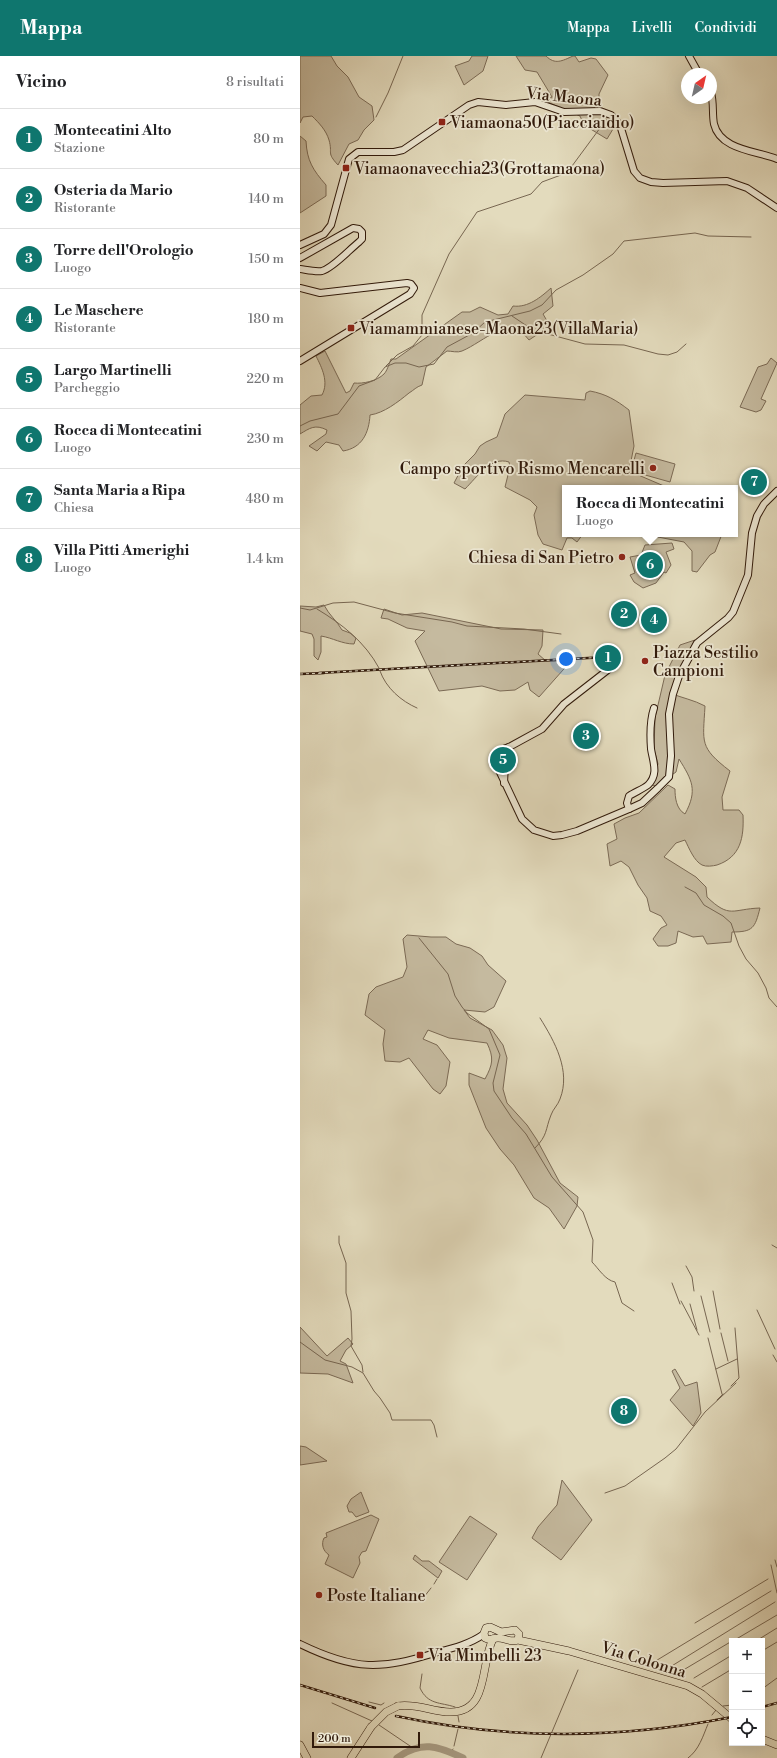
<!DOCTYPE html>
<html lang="it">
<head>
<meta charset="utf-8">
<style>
	:root { --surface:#fff; --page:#f2f2f2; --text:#202124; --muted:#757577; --line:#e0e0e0; --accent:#0f766e }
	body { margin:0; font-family:"Libre Bodoni",serif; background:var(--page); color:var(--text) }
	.controls { position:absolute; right:12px; bottom:12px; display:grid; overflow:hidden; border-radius:0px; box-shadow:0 4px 16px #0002 }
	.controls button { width:36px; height:36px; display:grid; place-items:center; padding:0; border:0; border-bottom:1px solid var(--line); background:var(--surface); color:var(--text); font:20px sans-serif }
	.compass { position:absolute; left:381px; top:12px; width:36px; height:36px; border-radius:50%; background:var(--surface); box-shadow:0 4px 16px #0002; rotate:34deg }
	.scale { position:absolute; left:12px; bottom:10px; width:108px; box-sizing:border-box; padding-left:4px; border:2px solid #311a0b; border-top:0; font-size:11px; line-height:14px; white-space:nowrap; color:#311a0b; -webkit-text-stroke:3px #ede8d4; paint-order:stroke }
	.you { position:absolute; left:266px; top:603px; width:14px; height:14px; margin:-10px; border:3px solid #fff; border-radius:50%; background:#1a73e8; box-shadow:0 0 0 6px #1a73e833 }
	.badge { display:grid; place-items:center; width:26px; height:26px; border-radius:50%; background:var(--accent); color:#fff; font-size:13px; font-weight:700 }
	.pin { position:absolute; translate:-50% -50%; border:2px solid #fff; box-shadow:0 1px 4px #0006 }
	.popup { position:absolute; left:262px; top:429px; width:176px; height:52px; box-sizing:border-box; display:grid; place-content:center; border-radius:0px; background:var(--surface); filter:drop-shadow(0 1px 3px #0005); font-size:13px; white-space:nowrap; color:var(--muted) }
	.popup b { font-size:15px; color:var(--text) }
	.popup::after { content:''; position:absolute; left:50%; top:100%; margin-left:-8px; border:8px solid transparent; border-top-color:var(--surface) }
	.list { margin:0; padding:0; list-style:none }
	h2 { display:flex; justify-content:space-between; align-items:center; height:52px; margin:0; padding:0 16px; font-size:17px }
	h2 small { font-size:13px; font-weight:400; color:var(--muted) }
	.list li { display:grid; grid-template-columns:26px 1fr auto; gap:12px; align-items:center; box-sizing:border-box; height:60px; padding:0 16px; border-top:1px solid var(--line) }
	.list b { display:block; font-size:15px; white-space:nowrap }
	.list p { margin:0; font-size:13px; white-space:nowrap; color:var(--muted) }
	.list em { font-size:13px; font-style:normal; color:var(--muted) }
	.icon { flex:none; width:22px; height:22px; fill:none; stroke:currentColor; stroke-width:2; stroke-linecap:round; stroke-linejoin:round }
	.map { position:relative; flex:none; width:477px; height:1702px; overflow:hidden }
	header { display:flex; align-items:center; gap:24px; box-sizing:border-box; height:56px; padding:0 20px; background:var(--accent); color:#fff }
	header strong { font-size:19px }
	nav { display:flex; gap:22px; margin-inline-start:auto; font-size:14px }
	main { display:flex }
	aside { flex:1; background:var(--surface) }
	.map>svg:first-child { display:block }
	.green { fill:#c5ba9f; stroke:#7b6a55 }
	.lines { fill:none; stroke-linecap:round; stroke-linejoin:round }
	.stream { stroke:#776651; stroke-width:1 }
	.river { stroke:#a69980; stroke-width:7 }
	.secondary-casing { stroke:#311a0b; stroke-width:8 }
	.primary-casing { stroke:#311a0b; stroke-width:8 }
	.secondary { stroke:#ede8d4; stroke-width:6 }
	.primary { stroke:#e3dbbd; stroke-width:7 }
	.rail-casing { stroke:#311a0b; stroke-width:2.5 }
	.rail { stroke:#ede8d4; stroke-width:1; stroke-dasharray:3; stroke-linecap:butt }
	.primary-bridge-casing { stroke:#311a0b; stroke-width:8; stroke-linecap:butt }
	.primary-bridge { stroke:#e3dbbd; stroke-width:7 }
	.poi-dot { fill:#8f2418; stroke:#ede8d4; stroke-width:1.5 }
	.labels { text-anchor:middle; stroke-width:3.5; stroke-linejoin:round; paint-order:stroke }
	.street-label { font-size:16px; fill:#311a0b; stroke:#ede8d4 }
	.poi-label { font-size:16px; fill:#311a0b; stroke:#ede8d4; text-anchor:start }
</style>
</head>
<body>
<header>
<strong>Mappa</strong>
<nav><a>Mappa</a><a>Livelli</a><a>Condividi</a></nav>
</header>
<main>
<aside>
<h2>Vicino<small>8 risultati</small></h2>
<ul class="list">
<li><span class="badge">1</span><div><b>Montecatini Alto</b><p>Stazione</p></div><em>80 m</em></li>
<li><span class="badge">2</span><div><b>Osteria da Mario</b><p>Ristorante</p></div><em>140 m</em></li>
<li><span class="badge">3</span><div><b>Torre dell'Orologio</b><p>Luogo</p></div><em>150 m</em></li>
<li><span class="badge">4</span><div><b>Le Maschere</b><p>Ristorante</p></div><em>180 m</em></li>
<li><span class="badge">5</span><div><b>Largo Martinelli</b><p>Parcheggio</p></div><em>220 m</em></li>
<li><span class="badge">6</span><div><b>Rocca di Montecatini</b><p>Luogo</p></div><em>230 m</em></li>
<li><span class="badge">7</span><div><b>Santa Maria a Ripa</b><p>Chiesa</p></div><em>480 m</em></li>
<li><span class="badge">8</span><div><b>Villa Pitti Amerighi</b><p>Luogo</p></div><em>1.4 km</em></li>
</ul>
</aside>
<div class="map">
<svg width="477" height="1702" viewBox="0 0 477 1702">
	<rect width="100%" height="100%" fill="#e3dbbd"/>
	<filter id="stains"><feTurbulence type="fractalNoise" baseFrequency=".005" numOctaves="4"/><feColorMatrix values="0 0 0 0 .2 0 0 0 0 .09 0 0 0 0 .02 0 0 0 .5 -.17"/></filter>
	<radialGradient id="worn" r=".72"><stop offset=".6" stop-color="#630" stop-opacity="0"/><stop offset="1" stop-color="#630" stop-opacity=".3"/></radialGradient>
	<!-- green -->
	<g class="green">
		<path d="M 0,0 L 31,0 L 37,10 L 48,21 L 59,41 L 72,50 L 74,64 L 64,74 L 58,84 L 49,88 L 38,109 C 26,96 33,98 29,84 C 26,74 19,67 12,60 L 3,61 L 0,67 Z"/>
		<polygon points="172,0 188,0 183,15 164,29 155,10 169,5"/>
		<path d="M 216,0 L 246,0 C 255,9 262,5 273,0 L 275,0 L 279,6 L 291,2 L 296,3 L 308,19 L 299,38 L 299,47 L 297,53 L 311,62 L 316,68 L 307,83 L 284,69 L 280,60 L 245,45 L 252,41 L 237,16 L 225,14 Z"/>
		<path d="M 0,80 L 6,85 C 7,105 13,114 26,129 L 26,140 L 0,157 Z"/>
		<path d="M 251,232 L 253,250 L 243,258 L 250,270 L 229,284 C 209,257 184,286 162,295 C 158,297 151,295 147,295 L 126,311 L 122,329 C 116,331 114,334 109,337 C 98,346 84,357 70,359 C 69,377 62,392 43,395 L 39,389 L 26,386 L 17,395 L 9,390 L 26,378 L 27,374 C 15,368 10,372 0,378 L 0,349 L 11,340 L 22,339 C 29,326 22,312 16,300 L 25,295 L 46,337 L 50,335 L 54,327 C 63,328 77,325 84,318 C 87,315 89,308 91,303 L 96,303 L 162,256 L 170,256 L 180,251 L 198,259 L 208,258 L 213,250 C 228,252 241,241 251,232 Z"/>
		<polygon points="471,302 477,307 461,343 466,345 461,354 456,356 440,351 458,311 467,308"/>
		<path d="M 290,335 C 306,338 316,344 329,354 L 334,390 L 329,415 L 364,430 L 374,432 L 265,432 L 265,478 L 283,478 L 277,486 L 272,482 L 267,482 L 262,494 L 243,488 L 238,479 L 234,459 L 237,451 L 230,444 L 205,431 L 210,411 L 209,406 C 191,400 177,421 165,433 L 154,427 L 163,410 L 175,398 L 180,390 L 186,386 L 197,381 L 205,358 L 225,339 L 285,344 L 286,337 Z"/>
		<polygon points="336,397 375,408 370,426 331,415"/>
		<polygon points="342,478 422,478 415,496 410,499 397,516 392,515 392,495 384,486"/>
		<polygon points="372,487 374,493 366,496 371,509 366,517 364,516 356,527 343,532 334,526 330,519 335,517 330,501 341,499 345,489"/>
		<path d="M 24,549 C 29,559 37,565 42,574 L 50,577 L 56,582 L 54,588 C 42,588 33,582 21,580 L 21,596 L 18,604 L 14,600 L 14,583 L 12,578 L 0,575 L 0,550 L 16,551 Z"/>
		<polygon points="84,553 102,559 122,557 201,573 243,574 242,590 238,598 246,605 271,605 239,641 230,634 228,626 215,634 200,635 182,630 139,635 115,585 125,575 107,572 88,563 81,562"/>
		<path d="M 395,584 L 370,637 C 382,642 394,644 405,650 C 403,687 399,691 430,715 L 422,741 L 423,754 L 439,754 L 443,759 C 444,781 441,801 417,809 C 413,810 406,811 402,809 C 394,805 389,792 385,784 L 376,787 L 364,801 L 396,821 L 406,831 L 407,841 C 430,863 432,853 460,852 C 455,872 453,876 432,876 L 431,886 L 407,888 L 403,880 L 393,881 L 378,875 L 376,887 L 368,890 L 358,890 L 353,883 L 361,872 L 367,869 L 361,860 L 350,855 L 347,842 L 338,829 L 329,811 L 321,805 L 310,810 L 307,788 L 317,783 L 314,768 L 325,762 L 339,757 L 368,729 L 375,733 C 375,741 376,753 385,758 C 398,734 392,724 379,703 L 376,716 L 356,730 L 352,729 L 351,727 L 358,708 L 354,693 L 355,662 L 365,619 L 380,589 Z"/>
		<path d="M 107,879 L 131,881 L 146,881 L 156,888 L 170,892 L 182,900 L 188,909 L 206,925 L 194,951 L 185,956 L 164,954 L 170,962 L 192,974 L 203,989 L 207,1002 L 203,1033 L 207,1047 L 227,1069 L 237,1084 L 260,1127 L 278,1141 L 277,1150 L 264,1173 L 249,1152 L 234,1142 L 214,1109 L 200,1093 L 186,1072 L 169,1029 L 169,1017 L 185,1023 C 193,1008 194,1002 187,987 L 149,982 L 128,974 L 123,983 L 137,989 L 150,1006 L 146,1030 L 140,1038 L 133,1033 L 109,1002 L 100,1006 L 85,1005 L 83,988 L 85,974 L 65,959 L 69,938 L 76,931 L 103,921 L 107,911 L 103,883 Z"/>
		<polygon points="0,1271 27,1300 48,1282 53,1288 46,1294 40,1305 46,1308 53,1327 28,1318 0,1317"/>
		<polygon points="375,1313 385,1330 397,1326 401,1357 393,1370 370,1344 380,1332 372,1315"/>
		<polygon points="0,1390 6,1391 27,1405 0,1409"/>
		<polygon points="262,1424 292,1464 261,1504 232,1482 238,1471 257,1449"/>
		<polygon points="61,1436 69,1456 56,1461 52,1456 49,1456 47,1450 51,1443"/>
		<path d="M 71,1459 L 79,1463 L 66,1495 L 62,1496 L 59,1501 L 60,1507 L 53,1522 L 25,1508 L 29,1499 C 23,1495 21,1488 24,1482 L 27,1481 L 26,1477 Z"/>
		<polygon points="170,1460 197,1478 167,1524 139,1506"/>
		<polygon points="115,1499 122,1505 129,1505 142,1515 138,1522 113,1503"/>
	</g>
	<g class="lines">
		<!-- stream -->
		<g class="stream">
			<polyline points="76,61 88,37 103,0"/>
			<polyline points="212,260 233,274 285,288 324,289 358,298 368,299 377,296 386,288"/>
			<polyline points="86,310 97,299 113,290 122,279 122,259 149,198 177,156 231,138 242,126 261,119 272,110 306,64"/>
			<polyline points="0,370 10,365 38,358 59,330 75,324 85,311 95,307 106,307 119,311 134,308 147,291 173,277 185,266 230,255 242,249 256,234 283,219 313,198 324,185 395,177 408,180 451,181"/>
			<polyline points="0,552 10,554 33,547 54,546 95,557 152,566 167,570 224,573 261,578"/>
			<path d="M 17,553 C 42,568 65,586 79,612"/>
			<path d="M 80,615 C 86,632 101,645 117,652"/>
			<polyline points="385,831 396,837 404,849 423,860 431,867 439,890 446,903 458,917 466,932 469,942 477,951"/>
			<path d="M 119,882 L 148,918 L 155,940 L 162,951 L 167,957 L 189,973 L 200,999 L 193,1027 L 194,1035 L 212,1062 L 226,1078 L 252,1121 L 283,1156 L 293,1184 L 292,1206 C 299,1213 305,1224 315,1226 L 322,1247 L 334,1255"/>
			<path d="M 235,1092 C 248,1079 245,1074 251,1059 C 253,1053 258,1049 260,1043 C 271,1015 255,986 240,962"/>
			<polyline points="39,1180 39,1187 46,1207 46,1237 51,1255 52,1283 51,1290 62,1309 63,1316"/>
			<polyline points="472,1189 477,1192"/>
			<polyline points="386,1210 392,1221 394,1235"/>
			<polyline points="372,1227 380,1248"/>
			<polyline points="413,1235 420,1273"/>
			<polyline points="401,1240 410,1276"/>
			<polyline points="381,1245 399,1279"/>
			<polyline points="390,1248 397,1274"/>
			<polyline points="457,1254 475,1293"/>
			<polyline points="421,1277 428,1305"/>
			<polyline points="408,1282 422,1338"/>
			<polyline points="0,1286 25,1304 52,1311 63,1317 74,1335 80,1342 90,1357 92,1364 131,1364 134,1369 137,1381"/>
			<polyline points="473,1299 477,1306"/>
			<polyline points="416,1313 437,1303"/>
			<polyline points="431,1330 439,1322 435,1272"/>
			<polyline points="417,1344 423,1338"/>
			<polyline points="305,1437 325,1430 365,1402 376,1393 405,1356 436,1327"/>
			<polyline points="475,1504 477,1511"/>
			<polyline points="471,1509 477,1537"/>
			<polyline points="134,1528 137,1523"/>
			<polyline points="124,1541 131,1532"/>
			<polyline points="395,1567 468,1523"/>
			<polyline points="433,1585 477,1559"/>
			<polyline points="456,1585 477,1572"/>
			<polyline points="462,1595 477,1586"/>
			<polyline points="349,1609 471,1535"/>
			<polyline points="362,1616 475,1546"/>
			<path d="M 122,1618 L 120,1632 C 128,1649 140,1646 155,1651"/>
			<polyline points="375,1619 432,1585"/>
			<polyline points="394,1622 432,1599"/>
			<polyline points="402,1631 432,1613"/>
			<polyline points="462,1633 477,1622"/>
			<polyline points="69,1646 81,1649 84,1647"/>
			<polyline points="32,1647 72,1665"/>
			<polyline points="423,1650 432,1649"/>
			<polyline points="412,1659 416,1654"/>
			<polyline points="158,1660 159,1666"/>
			<polyline points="79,1669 113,1692"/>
			<polyline points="154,1690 158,1673"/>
			<polyline points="151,1696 153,1693"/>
			<polyline points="241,1702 278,1614"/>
			<path d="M 388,1702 C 399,1694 403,1680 408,1668"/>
		</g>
		<!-- river -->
		<path class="river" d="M 97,1702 C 121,1684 138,1690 163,1702"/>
		<defs>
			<g id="secondary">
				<polyline points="389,0 399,18"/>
				<path d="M 411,37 C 414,46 412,58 414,68 C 420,94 457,95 477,103"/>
				<polyline points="0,189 24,178 31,169 49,103 58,96 94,96 103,94 169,49 178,46 206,49 235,46 264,56 300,55 311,59 320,69 334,115 340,122 351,126 363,127 427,125 447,132 477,152"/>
				<path d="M 0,202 L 53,172 L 59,173 L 62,176 L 62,183 L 59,186 C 50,193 33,212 22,215 C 15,216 7,214 0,213"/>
				<polyline points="0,232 20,237 107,227 111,228 114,232 110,238 0,305"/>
				<polyline points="309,613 264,648 242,673 209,691 200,694 196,702 197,710 222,763 234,774 253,780 262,779 277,775 329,753 342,747 358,732 369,721 371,700 369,658 373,638 379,620 397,587 428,562 433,556 448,519 452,477 457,460 464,448 477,435"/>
				<polyline points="204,727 205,707 209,691"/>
				<path d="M 329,753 L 327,747 L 329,740 C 335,736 343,733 348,729 C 359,718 353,706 351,693 C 350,680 350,664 354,652"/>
				<path d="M 0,1588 C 55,1615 81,1614 138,1596 C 154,1592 170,1588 184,1578"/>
			</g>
			<g id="primary">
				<path d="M 218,1584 L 219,1578 L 215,1574 L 201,1576 L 190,1571 L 186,1572 L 184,1577 L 185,1582 C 190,1585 192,1582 198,1582 C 205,1582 211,1587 218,1584 L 269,1595 L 388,1630 L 402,1638 L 432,1663"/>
				<path d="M 98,1650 C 116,1647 133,1656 150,1656 C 190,1657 180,1607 193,1583"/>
				<polyline points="462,1683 477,1689"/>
				<polyline points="0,1689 7,1702"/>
				<polyline points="51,1702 71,1671"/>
			</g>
		</defs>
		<!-- secondary casing -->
		<use href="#secondary" class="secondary-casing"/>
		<!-- primary casing -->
		<use href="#primary" class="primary-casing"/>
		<!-- secondary -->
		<use href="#secondary" class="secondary"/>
		<!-- primary -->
		<use href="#primary" class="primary"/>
		<defs>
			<g id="rail">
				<polyline points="19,617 306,601"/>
				<polyline points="0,618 24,617"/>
				<polyline points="0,1629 75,1652"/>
				<polyline points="462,1651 477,1647"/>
				<path d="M 96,1660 C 207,1684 321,1683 432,1661"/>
			</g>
		</defs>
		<!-- rail casing -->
		<use href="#rail" class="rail-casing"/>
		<!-- rail -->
		<use href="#rail" class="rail"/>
		<defs>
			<polyline id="primary-bridge" points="71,1671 86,1656 98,1650"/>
		</defs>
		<!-- primary-bridge casing -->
		<use href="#primary-bridge" class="primary-bridge-casing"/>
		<!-- primary-bridge -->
		<use href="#primary-bridge" class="primary-bridge"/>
	</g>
	<!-- markers -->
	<g class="poi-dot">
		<rect x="138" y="62" width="8" height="8" rx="2"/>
		<rect x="42" y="108" width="8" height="8" rx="2"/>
		<rect x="47" y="268" width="8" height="8" rx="2"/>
		<circle cx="353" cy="412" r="4"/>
		<circle cx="322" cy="501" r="4"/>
		<circle cx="345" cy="605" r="4"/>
		<circle cx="19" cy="1539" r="4"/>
		<rect x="116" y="1595" width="8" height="8" rx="2"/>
	</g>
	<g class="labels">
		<!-- street labels -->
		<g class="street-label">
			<text transform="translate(264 40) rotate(6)" y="6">Via Maona</text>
			<text transform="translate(344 1603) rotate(17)" y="6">Via Colonna</text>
		</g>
		<!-- poi labels -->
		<g class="poi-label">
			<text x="150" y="72">Viamaona50(Piacciaidio)</text>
			<text x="54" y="118">Viamaonavecchia23(Grottamaona)</text>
			<text x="59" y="278">Viamammianese-Maona23(VillaMaria)</text>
			<text x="345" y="418" text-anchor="end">Campo sportivo Rismo Mencarelli</text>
			<text x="314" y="507" text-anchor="end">Chiesa di San Pietro</text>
			<text x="353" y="602">Piazza Sestilio<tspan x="353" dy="18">Campioni</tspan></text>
			<text x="27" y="1545">Poste Italiane</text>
			<text x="128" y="1605">Via Mimbelli 23</text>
		</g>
	</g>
	<rect width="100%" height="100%" filter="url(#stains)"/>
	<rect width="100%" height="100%" fill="url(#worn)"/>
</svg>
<div class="controls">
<button>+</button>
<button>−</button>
<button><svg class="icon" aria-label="locate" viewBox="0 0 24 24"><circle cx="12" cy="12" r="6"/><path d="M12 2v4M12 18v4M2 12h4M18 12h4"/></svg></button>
</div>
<svg class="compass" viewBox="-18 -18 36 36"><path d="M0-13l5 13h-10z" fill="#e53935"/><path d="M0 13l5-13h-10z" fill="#757577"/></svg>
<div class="scale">200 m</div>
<div class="you"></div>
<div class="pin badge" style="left:308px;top:602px">1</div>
<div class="pin badge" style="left:324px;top:558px">2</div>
<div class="pin badge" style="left:286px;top:680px">3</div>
<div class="pin badge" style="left:354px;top:564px">4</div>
<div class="pin badge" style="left:203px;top:704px">5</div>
<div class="pin badge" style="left:350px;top:509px">6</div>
<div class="popup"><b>Rocca di Montecatini</b>Luogo</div>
<div class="pin badge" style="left:454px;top:426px">7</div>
<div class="pin badge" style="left:324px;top:1355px">8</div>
</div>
</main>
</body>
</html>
